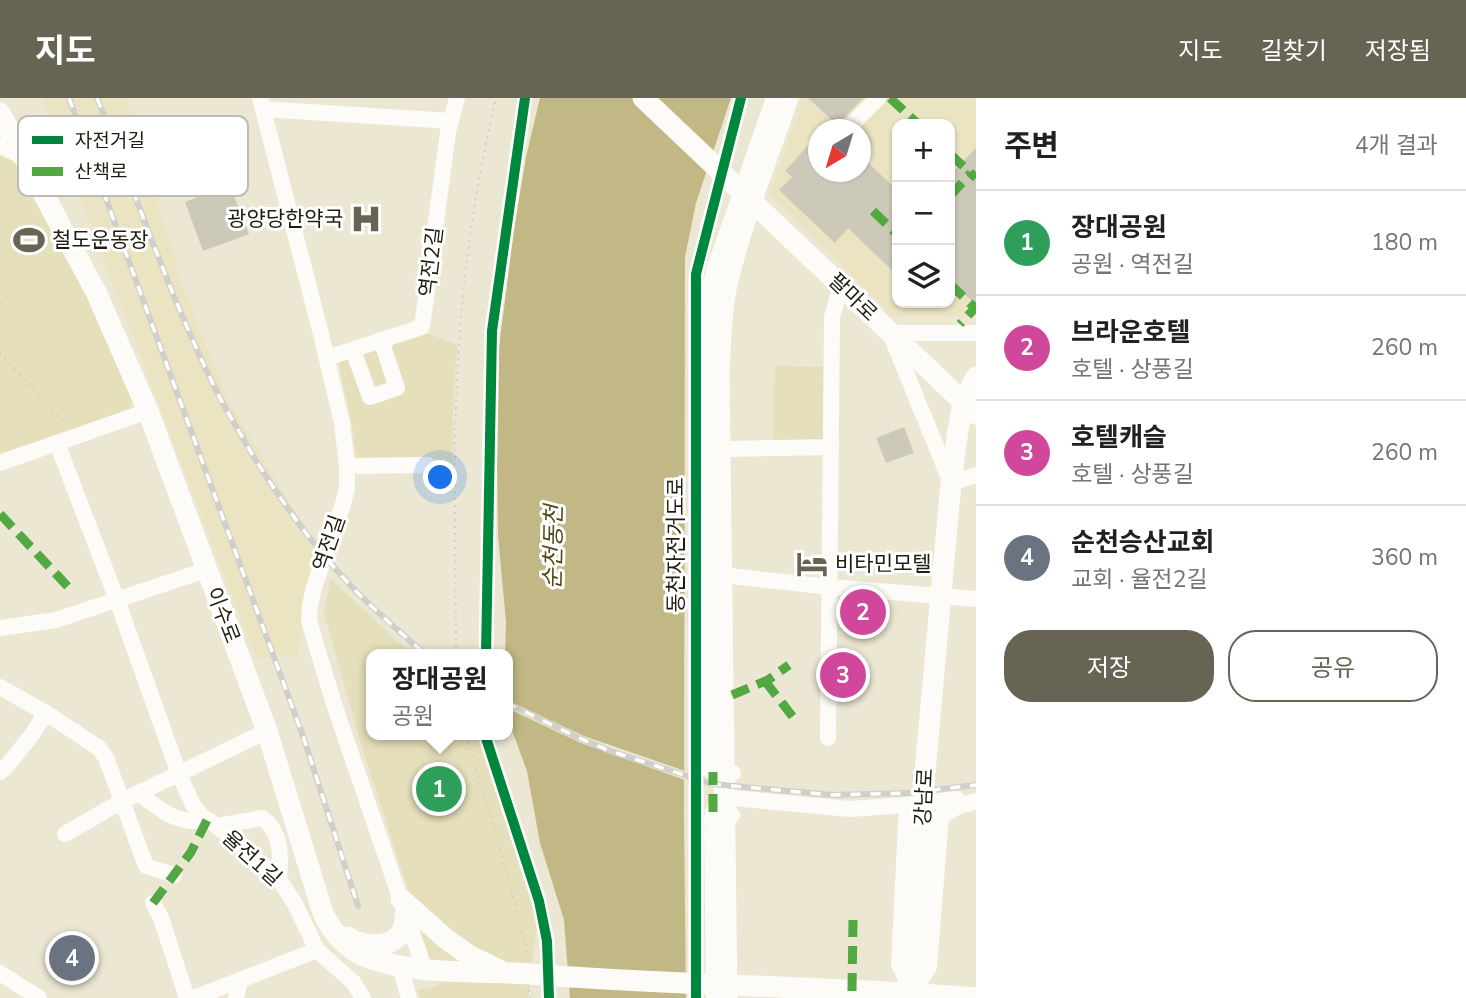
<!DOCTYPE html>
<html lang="ko">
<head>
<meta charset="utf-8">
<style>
	:root { --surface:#fff; --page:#f6f6f6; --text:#202124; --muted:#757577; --line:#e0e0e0; --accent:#676454 }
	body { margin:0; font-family:"Nunito Sans","Noto Sans KR",sans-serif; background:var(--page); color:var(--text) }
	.controls { position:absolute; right:21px; top:21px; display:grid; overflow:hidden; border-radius:14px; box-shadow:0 2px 5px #0004 }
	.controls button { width:63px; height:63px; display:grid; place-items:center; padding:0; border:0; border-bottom:2px solid var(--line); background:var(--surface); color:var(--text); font:35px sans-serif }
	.compass { position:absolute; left:808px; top:21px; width:63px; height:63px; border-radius:50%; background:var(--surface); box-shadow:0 2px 5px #0004; rotate:218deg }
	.you { position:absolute; left:441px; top:380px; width:24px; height:24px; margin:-18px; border:5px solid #fff; border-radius:50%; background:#1a73e8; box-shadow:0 0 0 10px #1a73e833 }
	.badge { display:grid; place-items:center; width:46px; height:46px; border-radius:50%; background:var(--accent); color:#fff; font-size:23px; font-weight:700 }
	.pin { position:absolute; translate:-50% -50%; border:4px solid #fff; box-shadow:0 2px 7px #0006 }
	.popup { position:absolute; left:366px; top:551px; width:147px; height:91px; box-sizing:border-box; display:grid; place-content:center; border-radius:14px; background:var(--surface); filter:drop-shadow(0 2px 5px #0005); font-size:23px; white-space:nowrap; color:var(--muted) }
	.popup b { font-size:26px; color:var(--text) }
	.popup::after { content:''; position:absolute; left:50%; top:100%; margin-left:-14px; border:14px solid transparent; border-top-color:var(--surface) }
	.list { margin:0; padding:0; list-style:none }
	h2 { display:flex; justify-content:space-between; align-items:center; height:91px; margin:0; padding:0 28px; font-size:30px }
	h2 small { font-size:23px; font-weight:400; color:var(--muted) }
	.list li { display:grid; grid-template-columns:46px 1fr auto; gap:21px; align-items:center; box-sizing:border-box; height:105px; padding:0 28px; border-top:2px solid var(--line) }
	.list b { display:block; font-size:26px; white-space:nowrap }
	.list p { margin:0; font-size:23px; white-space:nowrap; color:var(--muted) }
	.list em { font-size:23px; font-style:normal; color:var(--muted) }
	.actions { display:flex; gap:14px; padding:21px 28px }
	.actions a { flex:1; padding:16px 0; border:2px solid var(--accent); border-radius:28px; text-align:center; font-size:24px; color:var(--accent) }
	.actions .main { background:var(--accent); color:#fff }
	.icon { flex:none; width:38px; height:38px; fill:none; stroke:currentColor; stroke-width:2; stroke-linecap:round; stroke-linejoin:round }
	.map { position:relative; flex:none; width:976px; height:900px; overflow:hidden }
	header { display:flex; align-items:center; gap:42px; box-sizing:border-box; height:98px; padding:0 35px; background:var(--accent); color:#fff }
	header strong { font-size:33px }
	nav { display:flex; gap:38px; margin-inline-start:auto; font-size:24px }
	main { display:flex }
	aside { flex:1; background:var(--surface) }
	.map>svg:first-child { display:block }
	.built { fill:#eae4c2; fill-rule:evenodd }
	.green { fill:#e6dfbb }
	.water { fill:#c2b885 }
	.pier { fill:#ebe7d3 }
	.building { fill:#ccc9b9 }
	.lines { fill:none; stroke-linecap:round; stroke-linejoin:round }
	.path { stroke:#d1cfca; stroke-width:2; stroke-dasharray:2 5; stroke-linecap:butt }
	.minor { stroke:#fcfbf8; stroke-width:16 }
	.major { stroke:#fcfbf8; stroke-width:21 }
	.rail-casing { stroke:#d1cfca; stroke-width:6 }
	.rail { stroke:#fff; stroke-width:3.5; stroke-dasharray:10; stroke-linecap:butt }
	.quiet { stroke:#52a942; stroke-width:9; stroke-dasharray:18 9; stroke-linecap:butt }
	.cycleway-casing { stroke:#fff; stroke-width:15 }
	.cycleway { stroke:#00873e; stroke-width:10 }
	.labels { text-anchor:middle; stroke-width:6; stroke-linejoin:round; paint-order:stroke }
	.poi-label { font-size:21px; fill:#201d10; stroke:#fff; text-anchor:start }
	.street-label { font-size:21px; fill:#201d10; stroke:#fff }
	.water-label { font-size:23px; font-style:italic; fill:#524815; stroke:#fff }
	.key { fill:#fff; stroke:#bcbbb7; stroke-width:2 }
	.key-label { font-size:19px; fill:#201d10 }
</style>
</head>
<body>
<header>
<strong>지도</strong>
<nav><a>지도</a><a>길찾기</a><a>저장됨</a></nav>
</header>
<main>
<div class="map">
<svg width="976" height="900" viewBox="0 0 976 900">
	<rect width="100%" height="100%" fill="#ebe7d3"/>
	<!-- built -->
	<g class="built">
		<polygon points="42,0 125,0 139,40 182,187 228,302 316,447 297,558 256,560"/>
		<path d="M 803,0 L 976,0 L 976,219 L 893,218 L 770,96 ZM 897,26 L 950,26 L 950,205 L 897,205 ZM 818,32 L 860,32 L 860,74 L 818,74 Z"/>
	</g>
	<!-- green -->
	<g class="green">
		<path d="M 0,52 L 13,58 L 102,227 L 133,300 C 132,309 129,313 121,317 L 0,355 Z"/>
		<polygon points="422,233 457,247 453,310 453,365 357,364 353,333 339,263"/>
		<polygon points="775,268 829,269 827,346 773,345"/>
		<polygon points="331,481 411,556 371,556 371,637 488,637 496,653 510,728 539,803 528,900 420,900 418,892 439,888 358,636 324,514"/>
	</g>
	<!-- water -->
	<polygon class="water" points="540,0 731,0 696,105 685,159 684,719 686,900 570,900 564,822 540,745 527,673 507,619 507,556 505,556 506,524 498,438 497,363 499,249 514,132 526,59"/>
	<!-- pier -->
	<polygon class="pier" points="507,602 584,638 688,674 688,683 581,645 507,610"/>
	<!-- building -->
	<g class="building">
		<polygon points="808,0 863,0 839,25 836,32 823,32 832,22"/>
		<polygon points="204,22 249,136 203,153 185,104 196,100 170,36"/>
		<polygon points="818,36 818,74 860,74 860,57 897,92 897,177 848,130 835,145 779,92 792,79 785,73"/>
		<polygon points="976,50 976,207 958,190 950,199 950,77"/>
		<polygon points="904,329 914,355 886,365 876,340"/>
	</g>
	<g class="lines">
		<!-- path -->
		<g class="path">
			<polyline points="0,206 2,204"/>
			<polyline points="0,255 66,327"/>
			<path d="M 456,556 C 456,453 452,350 459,247 C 464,164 477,81 496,0"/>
			<polyline points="466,637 502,758 526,849 527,858"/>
			<polyline points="529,892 530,900"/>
		</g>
		<!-- minor -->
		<g class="minor">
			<polyline points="260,0 321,236 342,325 347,368 347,390 343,406 314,489 310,508 309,522 314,540 334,606 424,870"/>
			<polyline points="263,11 451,23"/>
			<polyline points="846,32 878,0"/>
			<polyline points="0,48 19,57 25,62"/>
			<polyline points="976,235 890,235 951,385 976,377"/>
			<polyline points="353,252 370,299 397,290 381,242"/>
			<polyline points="327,260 422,229 448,34 457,0"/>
			<polyline points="57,345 117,502 179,676 193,707 202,718 217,728 279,781 295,806 317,852 353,884 363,900"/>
			<polyline points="711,347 729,351 831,349"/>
			<polyline points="0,365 148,313"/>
			<polyline points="347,368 428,367"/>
			<polyline points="712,476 830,489 976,501"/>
			<polyline points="0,530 56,522 206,472"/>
			<polyline points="0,589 46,615 99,650 106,660 112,676 146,768 174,777"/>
			<polyline points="828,640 832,219 841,187"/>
			<polyline points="0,674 6,669 31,638 46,615"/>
			<path d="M 733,675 L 728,678 L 714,675 L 709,671 L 709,662 C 707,568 706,473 704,379 C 703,310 698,239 714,172 L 774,0"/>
			<path d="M 139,695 C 159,712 180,728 207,722"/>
			<polyline points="733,700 850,711 907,707"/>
			<polyline points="957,709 957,701 907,707 899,866 912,895 929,869 941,719 957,709 976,703"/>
			<path d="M 217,728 L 262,720 C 282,734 281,758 279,781"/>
			<polyline points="65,736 122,703 267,633"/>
			<polyline points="153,805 161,820 187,900"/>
			<polyline points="400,868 409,900"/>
			<polyline points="0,875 39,900"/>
			<polyline points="194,900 317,852"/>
			<polyline points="236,900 240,882"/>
			<polyline points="714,900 712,721 713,714 729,715 732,717"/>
		</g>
		<!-- major -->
		<g class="major">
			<polyline points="643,0 976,316"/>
			<path d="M 0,15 L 96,194 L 148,313 L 267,633 L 323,815 C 333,836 349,854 372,861 C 423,878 477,872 530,876 C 678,888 828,888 976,900"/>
			<polyline points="401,801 446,841 470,858 499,872"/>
			<path d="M 347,839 C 362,849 395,852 403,831 C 405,826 405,818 406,813"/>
			<path d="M 727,900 L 719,274 C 721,242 721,209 729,178 C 744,118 768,59 788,0"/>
			<polyline points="912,900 925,674 951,385 958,332 963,304 976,279"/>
		</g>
		<defs>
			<g id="rail">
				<polyline points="69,0 304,641 358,808"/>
				<path d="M 97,0 C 137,99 170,200 218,296 C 228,316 241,336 252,356 C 281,403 313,448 351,488 C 374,512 400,534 425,556"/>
				<polyline points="507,605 577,639 610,653 712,686 832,697 907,695 976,687"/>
			</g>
		</defs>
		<!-- rail casing -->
		<use href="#rail" class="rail-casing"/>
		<!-- rail -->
		<use href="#rail" class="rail"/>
		<!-- quiet -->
		<g class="quiet">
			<polyline points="890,0 918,26"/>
			<polyline points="950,56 976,80"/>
			<polyline points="950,98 971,75"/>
			<polyline points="873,113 897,136"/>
			<polyline points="950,186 975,210 960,226"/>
			<polyline points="0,416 71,492"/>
			<polyline points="765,583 796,623"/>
			<polyline points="732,597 768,582 789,567"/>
			<polyline points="713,714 713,674"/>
			<polyline points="153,805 191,754 207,722"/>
			<polyline points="852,893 853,822"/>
		</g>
		<defs>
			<g id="cycleway">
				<polyline points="486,556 492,233 525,0"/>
				<polyline points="485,637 539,803 547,843 549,900"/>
				<polyline points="696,900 696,176 741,0"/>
			</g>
		</defs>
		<!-- cycleway casing -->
		<use href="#cycleway" class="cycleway-casing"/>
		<!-- cycleway -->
		<use href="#cycleway" class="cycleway"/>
	</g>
	<!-- icons -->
	<defs>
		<symbol id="hospital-bare" viewBox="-9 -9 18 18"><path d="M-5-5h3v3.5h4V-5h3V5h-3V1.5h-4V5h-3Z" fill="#676454" stroke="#fff" stroke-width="2.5" paint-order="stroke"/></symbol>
		<symbol id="stadium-bare" viewBox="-9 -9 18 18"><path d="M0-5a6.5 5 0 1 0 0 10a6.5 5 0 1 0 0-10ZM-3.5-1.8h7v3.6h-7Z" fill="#676454" stroke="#fff" stroke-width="2.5" paint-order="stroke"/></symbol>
		<symbol id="hotel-bare" viewBox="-9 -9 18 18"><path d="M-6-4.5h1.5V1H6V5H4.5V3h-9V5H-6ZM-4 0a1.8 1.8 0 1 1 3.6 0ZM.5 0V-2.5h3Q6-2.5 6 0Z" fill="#676454" stroke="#fff" stroke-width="2.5" paint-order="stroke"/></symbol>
	</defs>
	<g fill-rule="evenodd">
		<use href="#hospital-bare" x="344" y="99" width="44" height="44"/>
		<use href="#stadium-bare" x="7" y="120" width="44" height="44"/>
		<use href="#hotel-bare" x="790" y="444" width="44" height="44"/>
	</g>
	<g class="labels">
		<!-- poi labels -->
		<g class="poi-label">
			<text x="343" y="128" text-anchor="end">광양당한약국</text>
			<text x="52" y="149">철도운동장</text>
			<text x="835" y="473">비타민모텔</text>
		</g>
		<!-- street labels -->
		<g class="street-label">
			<text transform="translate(431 164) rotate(-83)" y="7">역전2길</text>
			<text transform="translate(853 199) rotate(44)" y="7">팔마로</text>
			<text transform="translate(329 445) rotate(-71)" y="7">역전길</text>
			<text transform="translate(676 447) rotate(-90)" y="7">동천자전거도로</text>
			<text transform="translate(223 517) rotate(69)" y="7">이수로</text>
			<text transform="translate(924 699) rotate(-87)" y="7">강남로</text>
			<text transform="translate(252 760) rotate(42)" y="7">율전1길</text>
		</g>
		<!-- water labels -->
		<g class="water-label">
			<text transform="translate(553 449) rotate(-89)" y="8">순천동천</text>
		</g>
	</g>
	<!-- legend -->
	<rect x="18" y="18" width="230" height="80" rx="10" class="key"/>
	<rect x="32" y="38" width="31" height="8" fill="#00873e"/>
	<rect x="32" y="69" width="31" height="9" fill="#52a942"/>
	<g class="key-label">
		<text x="75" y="49">자전거길</text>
		<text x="75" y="80">산책로</text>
	</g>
</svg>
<div class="controls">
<button>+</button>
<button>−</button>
<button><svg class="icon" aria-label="layers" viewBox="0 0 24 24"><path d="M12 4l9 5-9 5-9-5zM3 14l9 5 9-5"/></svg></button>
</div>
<svg class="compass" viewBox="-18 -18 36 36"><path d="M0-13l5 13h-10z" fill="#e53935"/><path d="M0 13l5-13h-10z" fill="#757577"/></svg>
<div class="you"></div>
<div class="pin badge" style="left:439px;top:691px;background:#2e9e5b">1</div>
<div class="popup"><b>장대공원</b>공원</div>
<div class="pin badge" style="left:863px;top:514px;background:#d1479c">2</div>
<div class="pin badge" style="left:843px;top:577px;background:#d1479c">3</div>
<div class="pin badge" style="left:72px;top:860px;background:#6b7280">4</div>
</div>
<aside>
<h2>주변<small>4개 결과</small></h2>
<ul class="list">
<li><span class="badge" style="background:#2e9e5b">1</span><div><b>장대공원</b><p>공원 · 역전길</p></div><em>180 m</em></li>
<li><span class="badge" style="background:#d1479c">2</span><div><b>브라운호텔</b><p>호텔 · 상풍길</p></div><em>260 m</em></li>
<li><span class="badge" style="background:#d1479c">3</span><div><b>호텔캐슬</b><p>호텔 · 상풍길</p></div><em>260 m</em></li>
<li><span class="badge" style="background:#6b7280">4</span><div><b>순천승산교회</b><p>교회 · 율전2길</p></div><em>360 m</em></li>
</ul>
<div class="actions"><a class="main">저장</a><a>공유</a></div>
</aside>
</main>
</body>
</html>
